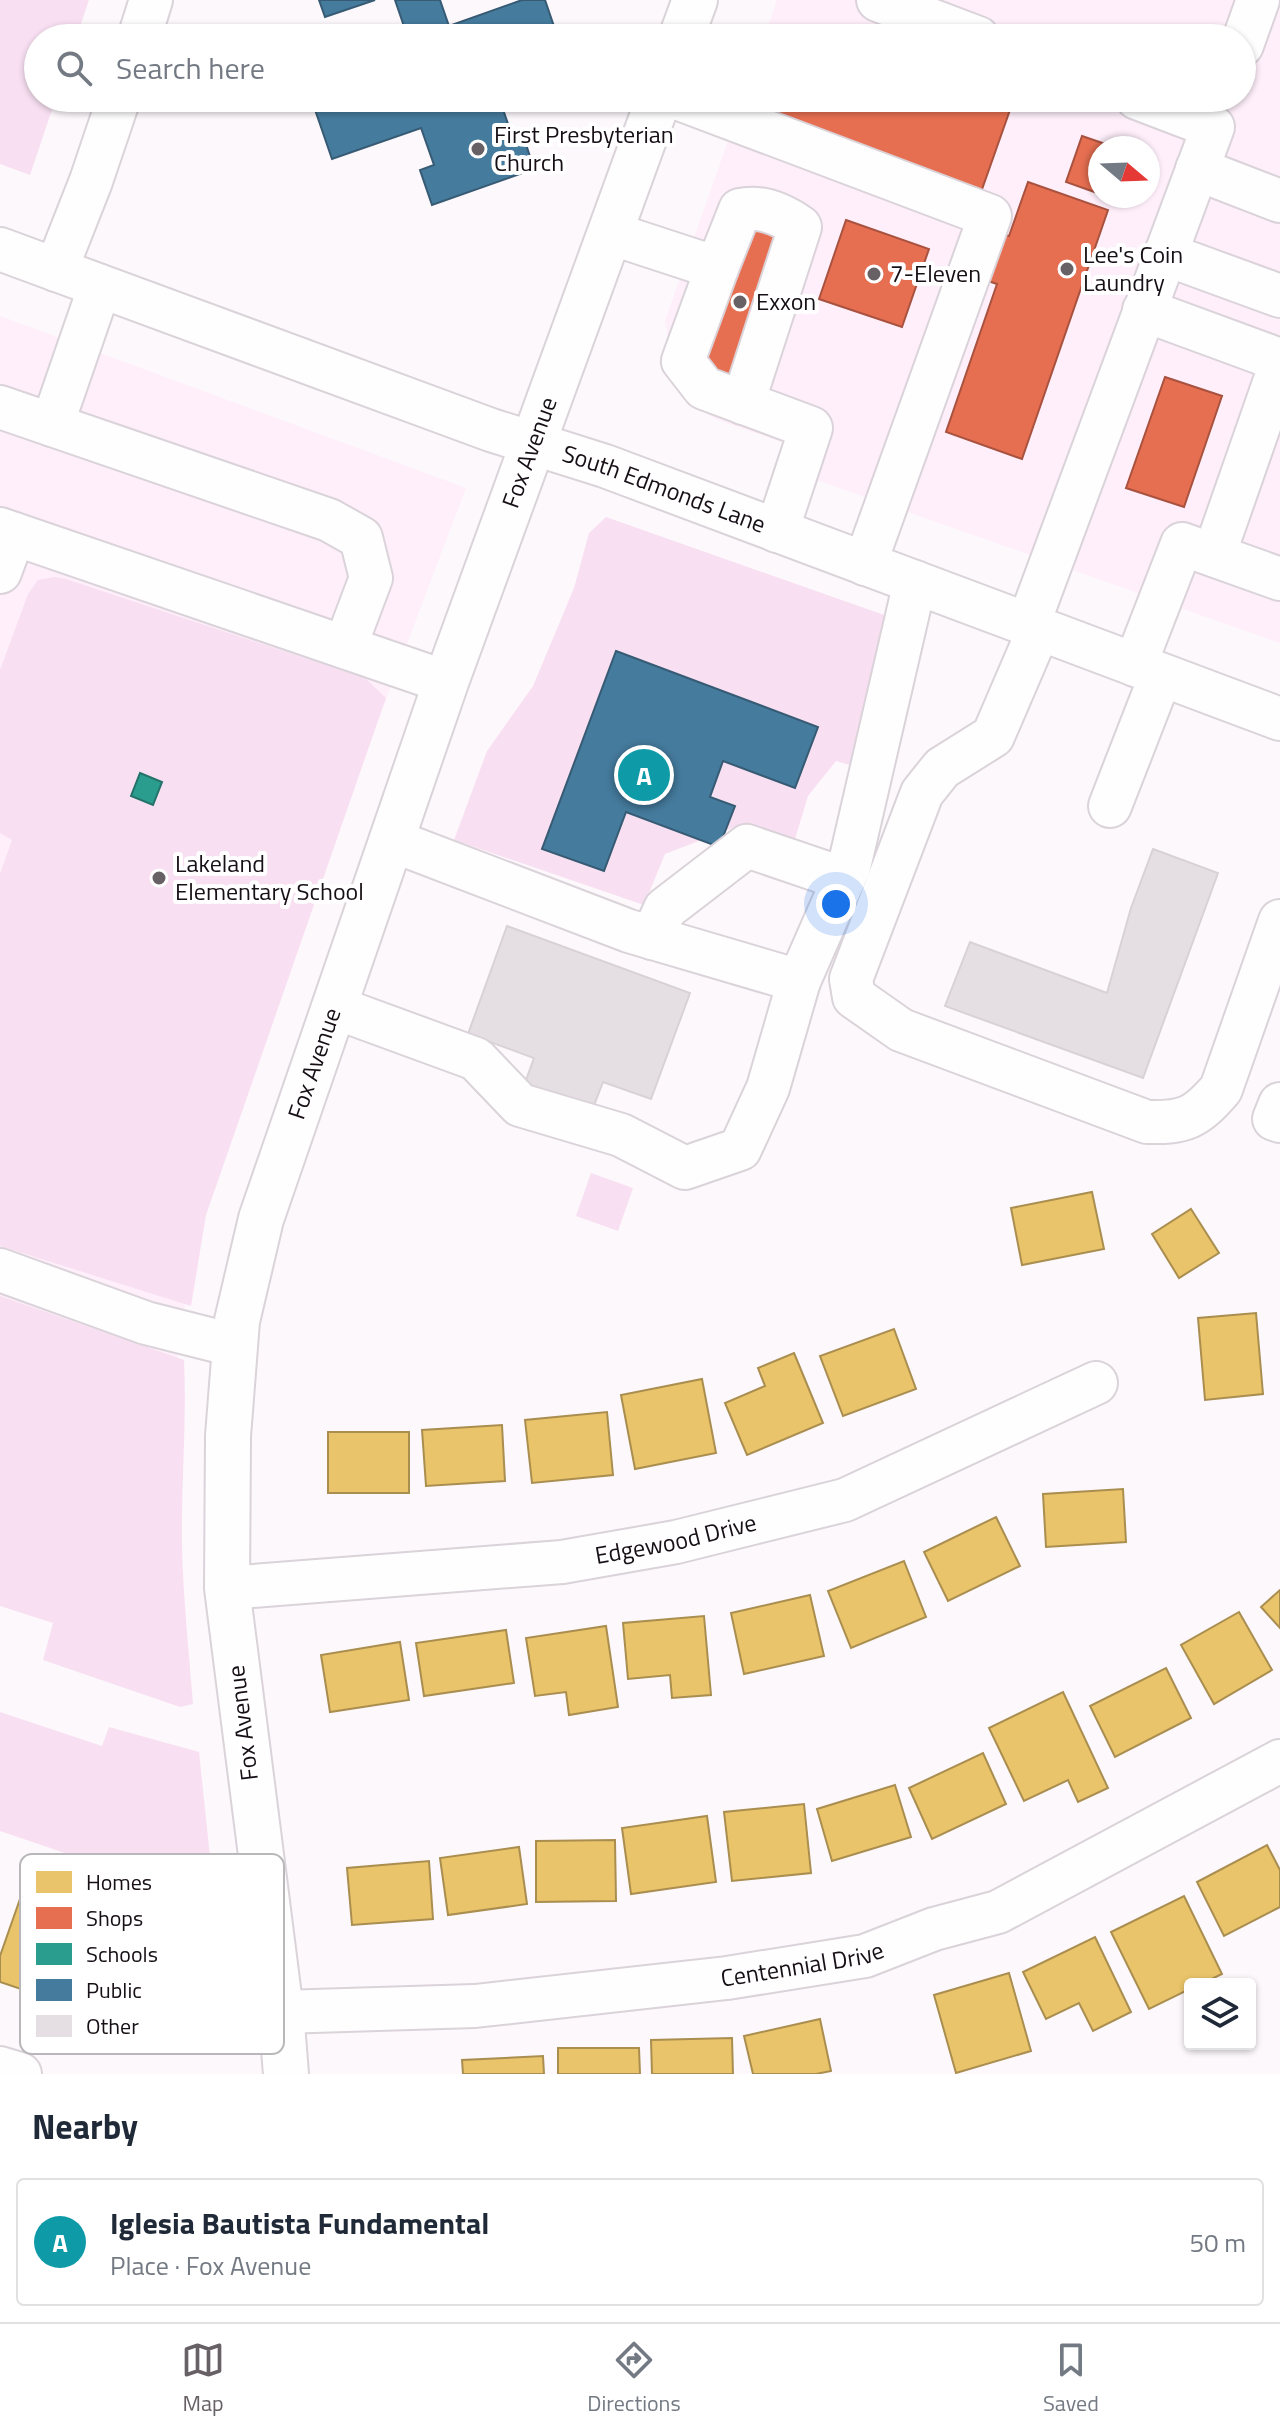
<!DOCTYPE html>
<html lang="en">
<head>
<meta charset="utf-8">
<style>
	:root { --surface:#fff; --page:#f2f2f3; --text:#1f2937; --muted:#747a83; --line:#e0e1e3; --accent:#676166 }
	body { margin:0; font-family:"Titillium Web",sans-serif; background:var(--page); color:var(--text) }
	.controls { position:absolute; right:24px; bottom:24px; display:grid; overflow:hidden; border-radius:8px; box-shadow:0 2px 6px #0004 }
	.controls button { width:72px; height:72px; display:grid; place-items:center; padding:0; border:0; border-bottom:2px solid var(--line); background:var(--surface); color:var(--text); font:40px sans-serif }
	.compass { position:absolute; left:1088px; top:136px; width:72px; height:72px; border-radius:50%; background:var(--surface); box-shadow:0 2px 6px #0004; rotate:109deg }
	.you { position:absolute; left:836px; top:904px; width:28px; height:28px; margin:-20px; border:6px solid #fff; border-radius:50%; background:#1a73e8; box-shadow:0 0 0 12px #1a73e833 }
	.badge { display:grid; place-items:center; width:52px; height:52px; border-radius:50%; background:var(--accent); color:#fff; font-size:26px; font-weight:700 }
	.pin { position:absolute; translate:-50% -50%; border:4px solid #fff; box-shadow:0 2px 8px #0006 }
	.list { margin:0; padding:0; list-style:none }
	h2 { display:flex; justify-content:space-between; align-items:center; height:104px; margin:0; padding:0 32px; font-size:34px }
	h2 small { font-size:26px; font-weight:400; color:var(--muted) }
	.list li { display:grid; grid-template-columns:52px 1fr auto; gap:24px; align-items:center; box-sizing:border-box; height:128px; margin:0 16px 16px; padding:0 16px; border:2px solid var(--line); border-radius:8px }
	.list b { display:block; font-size:30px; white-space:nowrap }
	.list p { margin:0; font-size:26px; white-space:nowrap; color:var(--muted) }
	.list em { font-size:26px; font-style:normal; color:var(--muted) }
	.icon { flex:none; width:44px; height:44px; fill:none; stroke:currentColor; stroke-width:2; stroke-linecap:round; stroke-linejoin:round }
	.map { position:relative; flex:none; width:1280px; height:2074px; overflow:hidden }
	.search { position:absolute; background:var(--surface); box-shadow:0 2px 6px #0004; left:24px; right:24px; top:24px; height:88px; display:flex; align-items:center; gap:20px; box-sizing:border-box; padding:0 28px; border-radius:44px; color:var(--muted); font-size:30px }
	.sheet { height:248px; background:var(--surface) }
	nav { display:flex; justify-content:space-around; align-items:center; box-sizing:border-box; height:112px; border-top:2px solid var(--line); background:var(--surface); font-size:22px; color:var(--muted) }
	nav a { display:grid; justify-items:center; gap:4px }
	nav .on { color:var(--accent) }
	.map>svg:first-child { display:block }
	.built { fill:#feeffa; fill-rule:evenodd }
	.green { fill:#f8e0f2 }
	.homes { fill:#e9c46a; stroke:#aa8e50; stroke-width:2 }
	.shops { fill:#e76f51; stroke:#a8523f; stroke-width:2 }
	.schools { fill:#2a9d8f; stroke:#24726a; stroke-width:2 }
	.public { fill:#457b9d; stroke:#375b74; stroke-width:2 }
	.building { fill:#e5dfe3; stroke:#d8d2d7; stroke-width:2 }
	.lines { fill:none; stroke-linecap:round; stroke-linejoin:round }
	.minor-casing { stroke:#dad3d9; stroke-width:46 }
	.major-casing { stroke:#dad3d9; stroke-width:48 }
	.minor { stroke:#fffeff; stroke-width:42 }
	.major { stroke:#fffeff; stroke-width:44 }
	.poi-dot { fill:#676166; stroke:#fff; stroke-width:3 }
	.labels { text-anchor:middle; stroke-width:8; stroke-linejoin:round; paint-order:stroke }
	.poi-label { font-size:24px; fill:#160f15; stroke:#fff; text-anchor:start }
	.street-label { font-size:24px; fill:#160f15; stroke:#fff }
	.key { fill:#fff; stroke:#b9b7b9; stroke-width:2 }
	.key-label { font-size:22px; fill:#160f15 }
</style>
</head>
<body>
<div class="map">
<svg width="1280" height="2074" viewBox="0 0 1280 2074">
	<rect width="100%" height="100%" fill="#fdf8fc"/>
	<!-- built -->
	<g class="built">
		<path d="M 777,0 L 1280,0 L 1280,643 L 777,466 L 784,443 L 715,419 L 693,403 L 674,371 L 665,321 L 743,98 L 1242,98 L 1242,38 L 764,38 ZM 1100,148 L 1148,148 L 1148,196 L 1100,196 Z"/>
		<polygon points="0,316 466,488 250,1058 194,1238 174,1383 0,1324"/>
	</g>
	<!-- green -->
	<g class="green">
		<polygon points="0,0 89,0 76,38 38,38 38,98 56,98 30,175 0,164"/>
		<polygon points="606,517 890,617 853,766 836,761 808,796 795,839 743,824 665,854 644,905 454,840 487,751 533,686 574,588 589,533"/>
		<polygon points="55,577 66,579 365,678 386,698 206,1215 191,1306 0,1246 0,874 12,840 0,833 0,670 28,594 38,580"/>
		<polygon points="591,1173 633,1188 618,1231 576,1216"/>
		<path d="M 0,1296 L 184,1360 C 187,1422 181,1483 182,1545 C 183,1598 189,1651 193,1704 L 180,1707 L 43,1660 L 53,1623 L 0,1606 Z"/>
		<polygon points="0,1712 102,1746 109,1727 199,1752 215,1904 0,1831"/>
	</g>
	<!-- homes -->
	<g class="homes">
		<polygon points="1092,1192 1104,1249 1022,1265 1011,1208"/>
		<polygon points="1191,1209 1219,1253 1179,1278 1152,1234"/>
		<polygon points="1256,1313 1263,1394 1205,1400 1198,1318"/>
		<polygon points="894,1329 916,1389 843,1416 820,1356"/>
		<polygon points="794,1353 823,1423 747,1455 725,1403 765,1386 758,1368"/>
		<polygon points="702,1379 716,1453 635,1469 621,1395"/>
		<polygon points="607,1412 613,1475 532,1483 525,1420"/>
		<polygon points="502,1425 505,1481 426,1486 422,1430"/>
		<rect x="328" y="1432" width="81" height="61"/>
		<polygon points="1123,1489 1126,1542 1046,1547 1043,1494"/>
		<polygon points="996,1517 1020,1566 948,1601 924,1552"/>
		<polygon points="904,1561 926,1617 851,1648 828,1591"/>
		<polygon points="1280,1590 1280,1628 1261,1607"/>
		<polygon points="810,1595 824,1656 744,1674 731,1613"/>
		<polygon points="1239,1612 1272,1670 1214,1704 1181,1645"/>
		<polygon points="704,1616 711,1695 672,1698 670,1675 628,1679 623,1623"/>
		<polygon points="606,1626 618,1707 569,1715 566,1692 535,1696 526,1638"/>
		<polygon points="506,1630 514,1683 424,1696 416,1643"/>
		<polygon points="400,1642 409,1700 330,1712 321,1655"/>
		<polygon points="1166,1668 1191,1718 1115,1757 1090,1706"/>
		<polygon points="1063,1692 1108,1788 1078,1802 1068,1780 1024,1801 989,1728"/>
		<polygon points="983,1753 1006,1804 932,1839 909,1788"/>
		<polygon points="895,1785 911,1837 832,1861 817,1809"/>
		<polygon points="804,1804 811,1873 732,1881 724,1812"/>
		<polygon points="707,1816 716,1882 631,1894 622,1828"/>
		<polygon points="615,1840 616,1901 536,1902 536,1841"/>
		<polygon points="1267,1845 1280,1870 1280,1907 1224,1936 1197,1882"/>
		<polygon points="519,1847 527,1904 448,1915 440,1858"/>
		<polygon points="429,1861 433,1919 352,1925 347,1868"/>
		<polygon points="1184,1896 1222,1974 1201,1984 1190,1984 1190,1989 1149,2009 1111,1932"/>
		<polygon points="20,1899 91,1923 74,1972 31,1958 21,1989 0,1982 0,1956"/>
		<polygon points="1095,1937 1131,2012 1093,2031 1079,2003 1046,2019 1023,1972"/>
		<polygon points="1009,1973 1031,2051 956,2073 934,1995"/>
		<polygon points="820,2019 831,2071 816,2074 753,2074 744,2036"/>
		<polygon points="732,2038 733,2074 652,2074 651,2040"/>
		<polygon points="558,2048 639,2048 640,2074 558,2074"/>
		<polygon points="543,2056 544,2074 463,2074 462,2060"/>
	</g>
	<!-- shops -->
	<g class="shops">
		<polygon points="765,98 985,98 1011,107 980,195 758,116"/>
		<polygon points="1082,136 1117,148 1100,148 1100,194 1066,182"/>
		<polygon points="1028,182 1108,210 1022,459 946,432 997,284 985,280 1001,233 1009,236"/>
		<polygon points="846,220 929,249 902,327 819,299"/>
		<polygon points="747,223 783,236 733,381 698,368"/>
		<polygon points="1165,377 1222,396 1184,507 1126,488"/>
	</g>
	<!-- schools -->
	<polygon class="schools" points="140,773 162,782 153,805 131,796"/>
	<!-- public -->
	<g class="public">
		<polygon points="319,0 375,0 325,17"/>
		<polygon points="395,0 440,0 449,26 522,0 545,0 558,38 408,38"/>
		<polygon points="311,98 499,98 513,138 523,135 534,169 432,205 420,170 434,165 421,128 332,159"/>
		<polygon points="616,651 818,727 795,788 723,761 710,797 735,806 719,847 626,812 604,871 542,849"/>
	</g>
	<!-- building -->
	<g class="building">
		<polygon points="1153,849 1218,873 1143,1078 945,1006 970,942 1107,993 1131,908"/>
		<polygon points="507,926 690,993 651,1099 603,1082 593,1108 525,1083 534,1058 468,1034"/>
	</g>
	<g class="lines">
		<defs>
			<g id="minor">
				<polyline points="878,0 978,38"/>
				<polyline points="139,38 151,0"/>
				<polyline points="1242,45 1258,0"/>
				<polyline points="677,98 990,216 865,564"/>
				<polyline points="1197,169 1280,201"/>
				<polyline points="610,233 717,268 683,361 704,388 811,428 777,531"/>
				<path id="s1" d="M 0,249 L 491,430 L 605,466 L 1280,719"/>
				<polyline points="1165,254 1280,296"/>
				<path d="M 717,268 L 740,210 C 762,205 783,215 800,227 L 743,403"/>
				<polyline points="56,270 91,181 119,98"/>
				<polyline points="1144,310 1280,360"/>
				<polyline points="0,407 329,520 361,538 371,578 345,647"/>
				<polyline points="52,425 100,286"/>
				<polyline points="0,529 446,682"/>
				<polyline points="1214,555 1280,366"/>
				<polyline points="0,572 14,534"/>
				<polyline points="1028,625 1213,127 1137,98"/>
				<path d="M 1039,629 L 993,736 L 942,768 L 922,793 L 851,979 L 854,997 L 901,1030 L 1147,1122 C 1185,1123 1196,1118 1221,1089 L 1280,921"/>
				<polyline points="1135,665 1182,544 1280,579"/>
				<polyline points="1110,806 1161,675"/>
				<polyline points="391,840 629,931 799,981 849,867 915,582"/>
				<polyline points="652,938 665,909 747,846 844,879"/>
				<polyline points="334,1007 476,1059 520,1105 621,1135 685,1168 740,1149 768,1088 799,981"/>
				<polyline points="1280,1104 1274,1119 1280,1121"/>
				<polyline points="0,1270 146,1323 233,1345"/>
				<path id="s2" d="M 227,1588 L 562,1562 L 676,1542 L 845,1500 L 1096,1383"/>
				<path id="s3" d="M 281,2012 L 475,2006 L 727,1978 L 865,1956 L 934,1929 L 998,1912 L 1280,1761"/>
				<polyline points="0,2068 20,2074"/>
			</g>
			<g id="major">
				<polyline points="681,38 695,0"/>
				<path id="s4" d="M 286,2074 L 281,2012 L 227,1588 L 228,1436 L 237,1321 L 261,1219 L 446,682 L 659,98"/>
			</g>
		</defs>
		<!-- minor casing -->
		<use href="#minor" class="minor-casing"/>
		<!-- major casing -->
		<use href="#major" class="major-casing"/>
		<!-- minor -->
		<use href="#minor" class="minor"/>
		<!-- major -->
		<use href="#major" class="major"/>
	</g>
	<!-- markers -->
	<g class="poi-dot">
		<circle cx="478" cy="149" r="8"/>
		<circle cx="1067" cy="269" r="8"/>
		<circle cx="874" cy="274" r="8"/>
		<circle cx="740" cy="302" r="8"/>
		<circle cx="159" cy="878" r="8"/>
	</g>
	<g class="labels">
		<!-- poi labels -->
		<g class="poi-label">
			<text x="494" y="143">First Presbyterian<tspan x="494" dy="28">Church</tspan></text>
			<text x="1083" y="263">Lee's Coin<tspan x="1083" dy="28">Laundry</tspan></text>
			<text x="890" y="282">7-Eleven</text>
			<text x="756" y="310">Exxon</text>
			<text x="175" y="872">Lakeland<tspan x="175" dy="28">Elementary School</tspan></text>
		</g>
		<!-- street labels -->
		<g class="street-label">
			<text dy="8" stroke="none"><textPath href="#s4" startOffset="1674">Fox Avenue</textPath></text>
			<text dy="8" stroke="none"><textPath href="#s1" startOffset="706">South Edmonds Lane</textPath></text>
			<text dy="8" stroke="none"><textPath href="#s4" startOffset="1026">Fox Avenue</textPath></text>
			<text dy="8" stroke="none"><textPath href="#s2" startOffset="452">Edgewood Drive</textPath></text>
			<text transform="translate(243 1723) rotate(-97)" y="8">Fox Avenue</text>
			<text dy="8" stroke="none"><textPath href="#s3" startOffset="524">Centennial Drive</textPath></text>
		</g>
	</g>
	<!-- legend -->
	<rect x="20" y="1854" width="264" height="200" rx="12" class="key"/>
	<rect x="36" y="1871" width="36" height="22" fill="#e9c46a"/>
	<rect x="36" y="1907" width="36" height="22" fill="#e76f51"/>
	<rect x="36" y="1943" width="36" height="22" fill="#2a9d8f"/>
	<rect x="36" y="1979" width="36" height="22" fill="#457b9d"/>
	<rect x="36" y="2015" width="36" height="22" fill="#e5dfe3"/>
	<g class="key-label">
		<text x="86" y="1890">Homes</text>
		<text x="86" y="1926">Shops</text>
		<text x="86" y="1962">Schools</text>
		<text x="86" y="1998">Public</text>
		<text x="86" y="2034">Other</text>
	</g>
</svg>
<div class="controls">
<button><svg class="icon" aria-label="layers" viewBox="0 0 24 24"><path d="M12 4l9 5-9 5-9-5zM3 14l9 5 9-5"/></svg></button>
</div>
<svg class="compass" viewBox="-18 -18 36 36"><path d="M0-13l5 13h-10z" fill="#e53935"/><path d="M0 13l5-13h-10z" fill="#747a83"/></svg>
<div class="you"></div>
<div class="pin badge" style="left:644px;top:775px;background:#0f9aa8">A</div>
<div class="search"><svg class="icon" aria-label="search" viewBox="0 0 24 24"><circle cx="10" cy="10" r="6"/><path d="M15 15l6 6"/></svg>Search here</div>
</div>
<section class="sheet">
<h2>Nearby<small></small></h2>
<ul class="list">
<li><span class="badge" style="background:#0f9aa8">A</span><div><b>Iglesia Bautista Fundamental</b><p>Place · Fox Avenue</p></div><em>50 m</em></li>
</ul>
</section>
<nav>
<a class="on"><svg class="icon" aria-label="map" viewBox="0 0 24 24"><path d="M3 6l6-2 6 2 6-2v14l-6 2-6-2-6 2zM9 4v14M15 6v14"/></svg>Map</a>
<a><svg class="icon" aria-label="directions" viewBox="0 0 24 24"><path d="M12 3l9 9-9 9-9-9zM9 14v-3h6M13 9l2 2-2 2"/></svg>Directions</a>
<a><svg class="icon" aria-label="saved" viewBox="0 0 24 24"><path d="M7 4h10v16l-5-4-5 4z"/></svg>Saved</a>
</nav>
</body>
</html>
